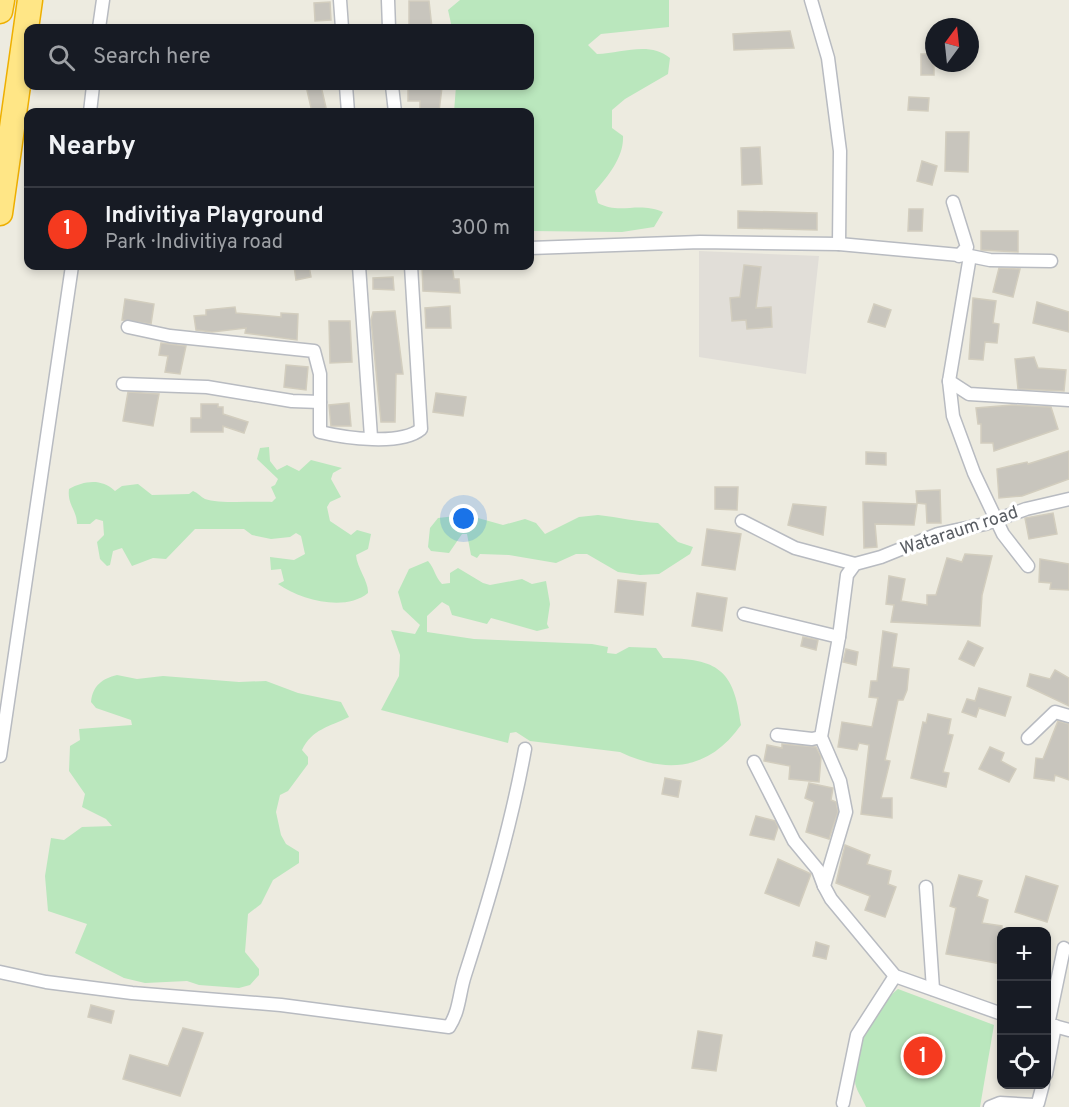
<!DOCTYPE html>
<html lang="en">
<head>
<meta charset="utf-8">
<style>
	:root { --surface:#171b24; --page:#20242c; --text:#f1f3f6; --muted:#9ea1a6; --line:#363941; --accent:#f53a1f }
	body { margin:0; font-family:Overpass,sans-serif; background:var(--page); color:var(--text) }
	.controls { position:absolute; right:18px; bottom:18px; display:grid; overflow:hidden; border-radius:12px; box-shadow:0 3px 9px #0003 }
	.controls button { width:54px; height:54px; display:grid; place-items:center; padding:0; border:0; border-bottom:2px solid var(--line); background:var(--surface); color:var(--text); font:30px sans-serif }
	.compass { position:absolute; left:925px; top:18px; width:54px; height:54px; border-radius:50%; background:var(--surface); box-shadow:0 3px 9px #0003; rotate:15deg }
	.you { position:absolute; left:464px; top:519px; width:21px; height:21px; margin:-15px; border:4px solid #fff; border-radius:50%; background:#1a73e8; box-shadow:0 0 0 9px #1a73e833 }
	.badge { display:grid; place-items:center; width:39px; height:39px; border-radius:50%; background:var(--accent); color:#fff; font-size:20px; font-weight:700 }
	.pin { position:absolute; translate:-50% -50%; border:3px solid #fff; box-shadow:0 2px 6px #0006 }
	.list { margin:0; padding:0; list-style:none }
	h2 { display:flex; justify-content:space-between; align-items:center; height:78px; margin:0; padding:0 24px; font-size:26px }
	h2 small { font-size:20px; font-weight:400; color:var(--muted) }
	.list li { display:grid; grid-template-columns:39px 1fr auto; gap:18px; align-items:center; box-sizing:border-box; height:84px; padding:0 24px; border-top:2px solid var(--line) }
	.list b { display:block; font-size:22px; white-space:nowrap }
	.list p { margin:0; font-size:20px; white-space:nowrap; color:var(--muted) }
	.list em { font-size:20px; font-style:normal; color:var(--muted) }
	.icon { flex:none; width:33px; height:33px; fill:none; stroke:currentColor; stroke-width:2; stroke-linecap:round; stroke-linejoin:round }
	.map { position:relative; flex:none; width:1069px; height:1107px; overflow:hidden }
	.search { position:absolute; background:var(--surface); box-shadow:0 3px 9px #0003; left:24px; top:24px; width:510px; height:66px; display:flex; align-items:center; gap:15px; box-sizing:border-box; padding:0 21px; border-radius:12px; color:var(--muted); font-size:22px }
	.panel { position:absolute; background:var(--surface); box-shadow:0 3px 9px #0003; left:24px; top:108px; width:510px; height:162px; border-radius:12px }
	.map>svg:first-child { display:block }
	.industrial { fill:#e1ded8 }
	.green { fill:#bae7bd }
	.building { fill:#c8c5bd; stroke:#d2cdbe; stroke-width:1.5 }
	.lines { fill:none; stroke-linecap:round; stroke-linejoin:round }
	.minor-casing { stroke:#b8bbc1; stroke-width:15 }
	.motorway-casing { stroke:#eeaf00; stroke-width:27 }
	.minor { stroke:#fff; stroke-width:12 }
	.motorway { stroke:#ffe686; stroke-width:24 }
	.labels { text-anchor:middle; stroke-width:6; stroke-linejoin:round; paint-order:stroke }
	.street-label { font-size:18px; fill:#595d63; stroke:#fff }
</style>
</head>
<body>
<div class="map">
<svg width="1069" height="1107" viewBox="0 0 1069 1107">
	<rect width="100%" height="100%" fill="#edebe0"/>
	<!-- industrial -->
	<polygon class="industrial" points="699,251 819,256 806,374 699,357"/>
	<!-- green -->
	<g class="green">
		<path d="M 460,0 L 669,0 L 669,27 L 601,34 L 588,45 L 597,54 C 622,53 650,41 670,58 L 668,74 L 625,99 L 612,110 L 612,128 L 623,136 C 624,157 608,176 595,191 L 598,203 C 620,215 638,201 663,212 L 654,227 L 622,232 L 530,231 L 530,112 L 454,112 L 456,86 L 530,86 L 530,28 L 452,28 L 448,10 Z"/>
		<path d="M 269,447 L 270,461 L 277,470 L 287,465 L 299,471 L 311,460 L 342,468 L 333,473 L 331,479 L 341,497 L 330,502 L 327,507 L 330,521 L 351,535 L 357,530 L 371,534 L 368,549 L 356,555 C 357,568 369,582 368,593 C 345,612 301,600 278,584 L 284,581 L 281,569 L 271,570 L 270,557 L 294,560 L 305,554 L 301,536 L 296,533 L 290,537 L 271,539 L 252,535 L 244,529 L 195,529 L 166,559 L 153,558 L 132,566 L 122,548 L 113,551 L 110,565 L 107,566 L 100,559 L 97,542 L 104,535 L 103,521 L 96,519 L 90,524 L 77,524 C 77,510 67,505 69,489 C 84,481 101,478 115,491 L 122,486 L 138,484 L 152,495 L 189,494 L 193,491 C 198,493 201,497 205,499 C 218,504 255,501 272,502 L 276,498 L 271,487 L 275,485 L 278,479 L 257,459 L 260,448 Z"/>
		<path d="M 598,515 C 619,517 637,522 658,523 L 678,542 L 693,547 L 690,554 L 659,574 L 640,575 L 618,572 L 587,554 L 576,554 L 556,563 L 509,555 L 480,554 L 477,558 L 471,555 L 467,534 L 462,534 L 449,553 L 431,551 L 428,547 L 430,528 L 438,518 L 456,516 L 472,521 L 478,518 L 503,525 L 525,519 L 536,523 L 545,534 L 579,517 Z"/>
		<path d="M 428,561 C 435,569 435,577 442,584 L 450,583 L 450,573 L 458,568 L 483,583 L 490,585 L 522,579 L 532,584 L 546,581 L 550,604 L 547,624 L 549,628 L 537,631 L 491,618 L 487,624 L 452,615 L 449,606 L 442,602 L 427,616 L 427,632 L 474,639 L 592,644 L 608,647 L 607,653 L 616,654 L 629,647 L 656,648 L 663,658 C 718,659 734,669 741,725 C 710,769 668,775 620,752 L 530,741 L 516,732 L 510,733 L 508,743 L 381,710 L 399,676 L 400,655 L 391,630 L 415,634 L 420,625 L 403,609 L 398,592 L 409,569 Z"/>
		<path d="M 117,675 L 137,679 L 163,676 L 239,682 L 266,681 L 298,693 L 341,702 L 349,717 C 329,727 312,729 302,750 L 308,757 L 308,764 L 288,791 L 280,795 L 276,812 L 281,835 L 286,844 L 299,852 L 299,863 L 273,880 L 261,904 L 248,914 L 245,952 L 259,969 L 259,975 L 250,985 L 239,988 L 199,985 L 187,981 L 145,983 L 124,978 L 75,953 L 87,924 L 48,911 L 45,876 L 51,838 L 64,840 L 82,827 L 112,826 L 106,819 L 82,807 L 85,794 L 69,771 L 70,746 L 80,740 L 79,729 L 132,725 L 131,720 L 96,708 L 91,702 C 93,685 102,679 117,675 Z"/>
		<path d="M 898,989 L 994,1025 L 980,1107 L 866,1107 C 863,1099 855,1089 855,1081 C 852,1049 874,1008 898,989 Z"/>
	</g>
	<!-- building -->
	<g class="building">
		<polygon points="409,1 429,1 432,28 409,28"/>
		<polygon points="330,2 331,20 315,21 314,3"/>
		<polygon points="790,31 794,48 734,50 733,34"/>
		<rect x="921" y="54" width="13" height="21"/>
		<polygon points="306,86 321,86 327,112 312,112"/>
		<polygon points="412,86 442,87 439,112 420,112 420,101 408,101 408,87"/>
		<polygon points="909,97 929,98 928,111 908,110"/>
		<polygon points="946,132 969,132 968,172 945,171"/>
		<polygon points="760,147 762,184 742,185 741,148"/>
		<polygon points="922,161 937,166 932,185 917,181"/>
		<polygon points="909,209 923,209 922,231 908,231"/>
		<polygon points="738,211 817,213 817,230 738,228"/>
		<polygon points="981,231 1018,231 1018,252 981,250"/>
		<polygon points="744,265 761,267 756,308 771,307 772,327 747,329 746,320 732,321 730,298 740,297"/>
		<polygon points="294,266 309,266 311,277 296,280"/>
		<polygon points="422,266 452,266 454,279 459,279 460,293 423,291"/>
		<polygon points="999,268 1020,269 1013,297 993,292"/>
		<polygon points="393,277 394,290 373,289 373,278"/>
		<polygon points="973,298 996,301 993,323 999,324 997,343 985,342 983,360 969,359"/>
		<polygon points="125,299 154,304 151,324 122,320"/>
		<polygon points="1037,302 1069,312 1069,332 1033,323"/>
		<polygon points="874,304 891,310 885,327 868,322"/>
		<polygon points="450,306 451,328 426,328 425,308"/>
		<polygon points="235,307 236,313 281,317 281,313 298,314 297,340 245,333 246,328 212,332 196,330 194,316 206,315 206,310"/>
		<polygon points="395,311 403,374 396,374 395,422 381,422 371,320 373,312"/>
		<polygon points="329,321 350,321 352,362 330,363"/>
		<polygon points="161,343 186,346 180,374 165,372 168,356 159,355"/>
		<polygon points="1034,357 1038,368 1066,370 1064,391 1018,389 1015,359"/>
		<polygon points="286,365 308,367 306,390 284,387"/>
		<polygon points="128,392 159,394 153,426 123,421"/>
		<polygon points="436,393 466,397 463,416 433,412"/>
		<polygon points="349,403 351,426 331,426 329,405"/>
		<polygon points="201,404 218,404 218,407 223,407 223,414 248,422 244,433 223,426 223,432 191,432 191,418 201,418"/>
		<polygon points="1012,405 1051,407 1058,429 994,451 993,443 981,443 981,424 978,424 976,408"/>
		<polygon points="1069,451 1069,479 1022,496 999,498 997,469 1027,462 1028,464"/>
		<polygon points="866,452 886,453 886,465 866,464"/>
		<polygon points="715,487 738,487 737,510 715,509"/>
		<polygon points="940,490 941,523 927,523 926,504 917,503 916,491"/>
		<polygon points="863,502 917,504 914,525 875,524 877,547 864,548"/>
		<polygon points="793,504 826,507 823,535 788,525"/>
		<polygon points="1053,513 1057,534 1029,539 1025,518"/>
		<polygon points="707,529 741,534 735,570 702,565"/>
		<polygon points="965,554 992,556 982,595 980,626 891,622 894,605 886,604 889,576 905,579 901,601 927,605 927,595 936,595 947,558 962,562"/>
		<polygon points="1040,559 1069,564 1069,590 1050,589 1051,583 1039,582"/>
		<polygon points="618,580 646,583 643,615 615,612"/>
		<polygon points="697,593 727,598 722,631 692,626"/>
		<polygon points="883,631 897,634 892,667 909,669 907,690 903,700 898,700 885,760 890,761 881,798 892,798 892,818 861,814 869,745 859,743 857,750 838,747 842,722 872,727 878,698 869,697 871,681 877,681"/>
		<polygon points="803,637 818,640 816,650 801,646"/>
		<polygon points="968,641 983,648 974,666 959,659"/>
		<polygon points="846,649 858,652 856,665 843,662"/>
		<polygon points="1055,670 1069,678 1069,706 1027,686 1030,674 1050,679"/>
		<polygon points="979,688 1011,697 1005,716 979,708 976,717 962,712 967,699 975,701"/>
		<polygon points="928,714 951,719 948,734 953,735 943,772 949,773 946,787 911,778 923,722 926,723"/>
		<polygon points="1058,721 1069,724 1069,780 1055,775 1054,781 1034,778 1036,758 1043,759"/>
		<polygon points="782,744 816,747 821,757 819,782 789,779 790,766 764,761 767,745 782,748"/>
		<polygon points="990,747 1004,753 1001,761 1016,769 1009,782 979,769"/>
		<polygon points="665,778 681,781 678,797 662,794"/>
		<polygon points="809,783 833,788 831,800 836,802 838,812 829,839 806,832 814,802 805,798"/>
		<polygon points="756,816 775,821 778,827 774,840 750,835"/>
		<polygon points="845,845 870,855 867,864 891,871 888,884 896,887 885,917 865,910 870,896 836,883"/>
		<polygon points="778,859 811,874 799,906 765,893"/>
		<polygon points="959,875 982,881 977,896 988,900 982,923 1002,926 1002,964 946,954 956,908 950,906"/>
		<polygon points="1026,876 1058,886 1047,922 1015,912"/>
		<polygon points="816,942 829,946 826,959 813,956"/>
		<polygon points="91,1005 114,1011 111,1023 88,1017"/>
		<polygon points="183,1028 203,1033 180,1096 123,1079 130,1055 168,1066"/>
		<polygon points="698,1031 722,1035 716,1071 692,1068"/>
	</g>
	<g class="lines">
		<defs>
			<g id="minor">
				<polyline points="340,0 342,28"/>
				<polyline points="388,0 389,28"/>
				<polyline points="811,0 828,58 840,151 839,244"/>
				<polyline points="99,28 103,0"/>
				<polyline points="346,86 348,112"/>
				<polyline points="392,86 395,112"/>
				<polyline points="90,112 93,86"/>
				<polyline points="953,202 967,247 959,256"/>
				<polyline points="530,248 700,242 839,244 970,256 949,381 969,394 1069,400"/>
				<polyline points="970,256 990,260 1051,261"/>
				<polyline points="359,266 371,437"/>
				<path d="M 128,327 L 170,336 L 314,351 L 320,374 L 320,432 C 345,438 401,446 421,429 L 411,266"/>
				<polyline points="949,381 953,416 974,473 1003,534 1028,566"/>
				<polyline points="123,384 207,387 292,401 320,402"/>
				<polyline points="742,521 795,548 855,564"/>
				<polyline points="744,614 839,637 821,737 840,781 846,812 824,886 831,899 895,976 1002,1014"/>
				<polyline points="839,637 847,575 855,564 881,557 938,534 985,524 1026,509 1069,499"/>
				<polyline points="777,735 812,739 821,737"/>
				<polyline points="1028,738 1055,712 1069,716"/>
				<polyline points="0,756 72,266"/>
				<polyline points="754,762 794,841 818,870 824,886"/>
				<polyline points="926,887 933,989"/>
				<path d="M 0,972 L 46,982 L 132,993 L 281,1005 L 449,1027 C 460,1010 459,993 465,975 C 489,900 511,826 525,749"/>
				<polyline points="1047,1024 1069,1030"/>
				<polyline points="1048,1025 1064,948"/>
				<polyline points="1046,1074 1055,1026"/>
				<polyline points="843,1103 857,1035 895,976"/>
				<polyline points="990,1107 1000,1103 1034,1105 1038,1103 1043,1084"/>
			</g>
			<g id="motorway">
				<polyline points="0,11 2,0"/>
				<polyline points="0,213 30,0"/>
			</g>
		</defs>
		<!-- minor casing -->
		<use href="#minor" class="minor-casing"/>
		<!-- motorway casing -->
		<use href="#motorway" class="motorway-casing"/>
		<!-- minor -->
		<use href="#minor" class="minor"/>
		<!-- motorway -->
		<use href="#motorway" class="motorway"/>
	</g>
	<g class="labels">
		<!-- street labels -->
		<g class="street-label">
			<text transform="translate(959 530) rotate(-18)" y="6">Wataraum road</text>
		</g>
	</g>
</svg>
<div class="controls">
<button>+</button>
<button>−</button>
<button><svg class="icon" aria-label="locate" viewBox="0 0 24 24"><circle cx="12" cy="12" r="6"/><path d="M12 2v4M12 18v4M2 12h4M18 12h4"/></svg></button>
</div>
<svg class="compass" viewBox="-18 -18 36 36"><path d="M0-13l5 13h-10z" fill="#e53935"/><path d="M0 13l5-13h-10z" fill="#9ea1a6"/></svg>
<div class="you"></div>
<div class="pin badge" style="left:923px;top:1056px">1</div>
<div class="search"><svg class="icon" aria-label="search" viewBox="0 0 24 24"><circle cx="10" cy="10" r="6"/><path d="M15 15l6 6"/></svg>Search here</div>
<section class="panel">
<h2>Nearby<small></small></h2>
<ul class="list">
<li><span class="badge">1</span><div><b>Indivitiya Playground</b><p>Park · Indivitiya road</p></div><em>300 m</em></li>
</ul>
</section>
</div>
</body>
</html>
